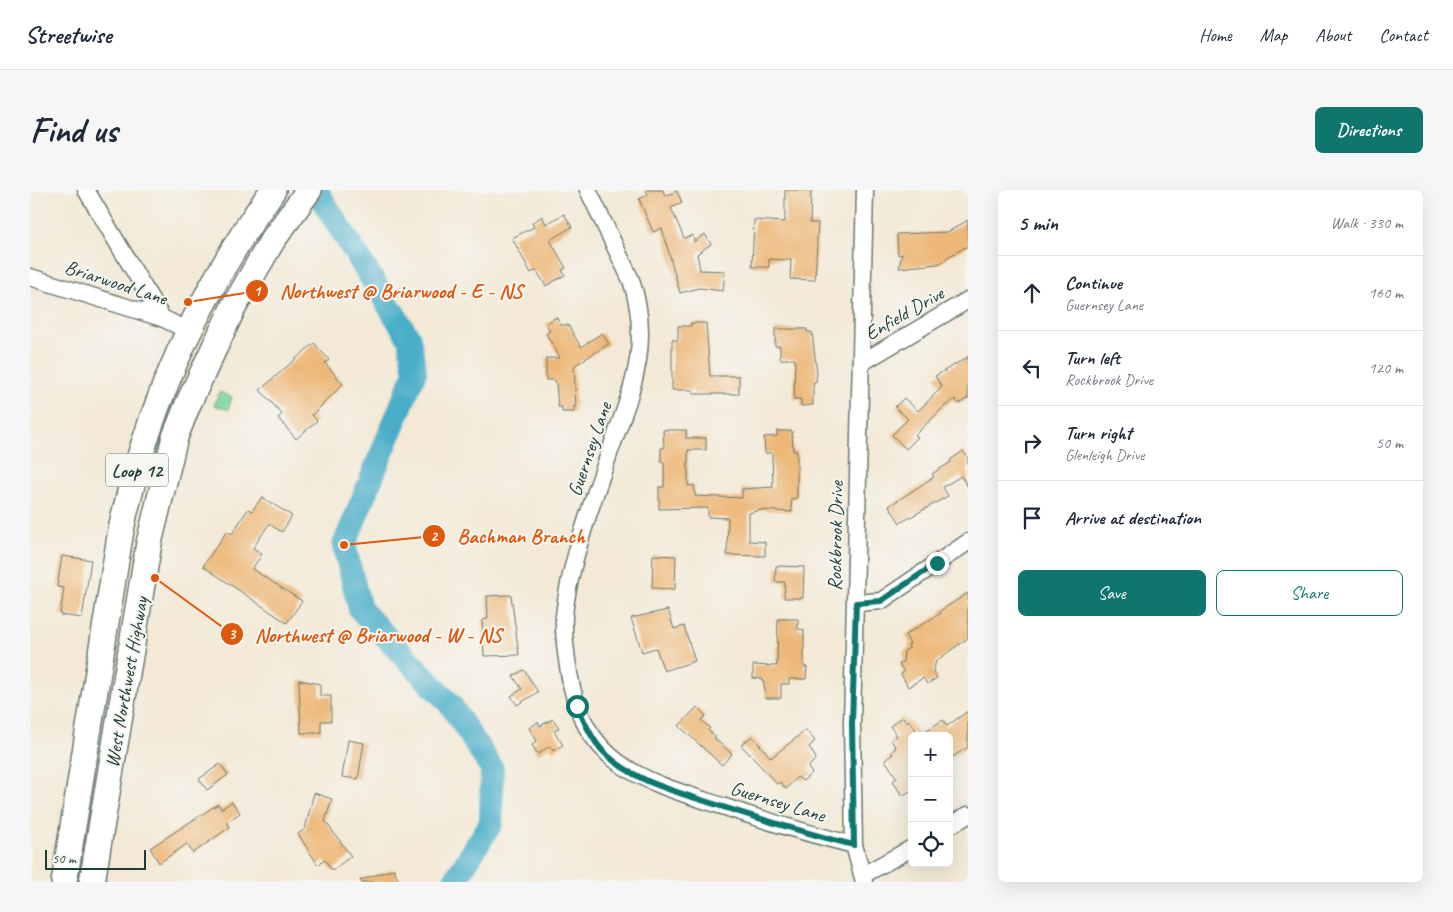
<!DOCTYPE html>
<html lang="en">
<head>
<meta charset="utf-8">
<style>
	:root { --surface:#fff; --page:#f6f6f7; --text:#1f2937; --muted:#747a83; --line:#e0e1e3; --accent:#0f766e }
	body { margin:0; font-family:Caveat,sans-serif; background:var(--page); color:var(--text) }
	.controls { position:absolute; right:15px; bottom:15px; display:grid; overflow:hidden; border-radius:8px; box-shadow:0 5px 20px #0002 }
	.controls button { width:45px; height:45px; display:grid; place-items:center; padding:0; border:0; border-bottom:1px solid var(--line); background:var(--surface); color:var(--text); font:25px sans-serif }
	.scale { position:absolute; left:15px; bottom:12px; width:101px; box-sizing:border-box; padding-left:5px; border:2px solid #1f3d34; border-top:0; font-size:14px; line-height:18px; white-space:nowrap; color:#1f3d34; -webkit-text-stroke:4px #f6f6f2; paint-order:stroke }
	.stop { position:absolute; width:15px; height:15px; margin:-11px; border:4px solid #0f766e; border-radius:50%; background:#fff }
	.stop.end { background:#0f766e; border-color:#fff; box-shadow:0 1px 5px #0008 }
	.list { margin:0; padding:0; list-style:none }
	h2 { display:flex; justify-content:space-between; align-items:center; height:65px; margin:0; padding:0 20px; font-size:21px }
	h2 small { font-size:16px; font-weight:400; color:var(--muted) }
	.list li { display:grid; grid-template-columns:32px 1fr auto; gap:15px; align-items:center; box-sizing:border-box; height:75px; padding:0 20px; border-top:1px solid var(--line) }
	.list b { display:block; font-size:19px; white-space:nowrap }
	.list p { margin:0; font-size:16px; white-space:nowrap; color:var(--muted) }
	.list em { font-size:16px; font-style:normal; color:var(--muted) }
	.actions { display:flex; gap:10px; padding:15px 20px }
	.actions a { flex:1; padding:11px 0; border:1px solid var(--accent); border-radius:8px; text-align:center; font-size:18px; color:var(--accent) }
	.actions .main { background:var(--accent); color:#fff }
	.icon { flex:none; width:28px; height:28px; fill:none; stroke:currentColor; stroke-width:2; stroke-linecap:round; stroke-linejoin:round }
	.map { position:relative; flex:none; width:938px; height:692px; overflow:hidden; border-radius:8px }
	header { display:flex; align-items:center; gap:30px; box-sizing:border-box; height:70px; padding:0 25px; background:var(--surface); border-bottom:1px solid var(--line) }
	header strong { font-size:24px }
	nav { display:flex; gap:28px; margin-inline-start:auto; font-size:18px }
	.intro { display:flex; align-items:center; justify-content:space-between; box-sizing:border-box; height:120px; padding:0 30px }
	h1 { margin:0; font-size:35px }
	.button { padding:12px 22px; border-radius:8px; background:var(--accent); color:#fff; font-size:18px; font-weight:700 }
	main { display:flex; gap:30px; padding:0 30px }
	aside { flex:1; background:var(--surface); border-radius:8px; box-shadow:0 5px 20px #0002 }
	.map>svg:first-child { display:block }
	.green { fill:#7dd69b; stroke:#4e8a68 }
	.lines { fill:none; stroke-linecap:round; stroke-linejoin:round }
	.river { stroke:#48adc8; stroke-width:24 }
	.building { fill:#edb777 }
	.minor-casing { stroke:#69796d; stroke-width:19 }
	.primary-casing { stroke:#69796d; stroke-width:28 }
	.minor { stroke:#fff; stroke-width:16 }
	.primary { stroke:#fff; stroke-width:25 }
	.route { stroke:#0f766e; stroke-width:6 }
	.labels { text-anchor:middle; stroke-width:4; stroke-linejoin:round; paint-order:stroke }
	.shield { fill:#f6f6f2; stroke:#60746d; stroke-width:1 }
	.shield-label { font-size:19px; font-weight:bold; fill:#1f3d34 }
	.street-label { font-size:20px; fill:#1f3d34; stroke:#f6f6f2 }
	.leader { fill:none; stroke:#de580e; stroke-width:2 }
	.callout-dot { fill:#de580e; stroke:#f6f6f2; stroke-width:2 }
	.mark-label { font-size:15px; text-anchor:middle; font-weight:bold; fill:#fff }
	.callout-label { font-size:21px; text-anchor:middle; font-weight:bold; fill:#de580e; stroke:#f6f6f2; stroke-width:4; stroke-linejoin:round; paint-order:stroke }
</style>
</head>
<body>
<header>
<strong>Streetwise</strong>
<nav><a>Home</a><a>Map</a><a>About</a><a>Contact</a></nav>
</header>
<div class="intro"><h1>Find us</h1><a class="button">Directions</a></div>
<main>
<div class="map">
<svg width="938" height="692" viewBox="0 0 938 692">
	<rect width="100%" height="100%" fill="#f6f6f2"/>
	<filter id="ink" filterUnits="userSpaceOnUse"><feTurbulence type="fractalNoise" baseFrequency=".02" numOctaves="2"/><feDisplacementMap in="SourceGraphic" scale="10" xChannelSelector="R" yChannelSelector="G"/><feConvolveMatrix kernelMatrix="1 2 1 2 8 2 1 2 1" color-interpolation-filters="sRGB"/></filter>
	<filter id="wash" filterUnits="userSpaceOnUse"><feTurbulence type="fractalNoise" baseFrequency=".0096" numOctaves="4" result="noise"/><feDisplacementMap in="SourceGraphic" scale="20" xChannelSelector="R" yChannelSelector="G"/><feGaussianBlur stdDeviation="1.12" result="paint"/><feColorMatrix in="noise" values="0 0 0 0 0 0 0 0 0 0 0 0 0 0 0 0 0 1.4 0 .05"/><feComposite in="paint" operator="in"/></filter>
	<g filter="url(#wash)">
		<rect width="100%" height="100%" fill="#f3e9d6"/>
		<!-- green -->
		<polygon class="green" points="189,202 202,207 198,220 184,215"/>
		<g class="lines">
			<!-- river -->
			<polyline class="river" points="286,0 379,148 385,182 314,355 330,419 420,514 462,579 461,633 424,692"/>
		</g>
		<g id="blocks">
			<!-- building -->
			<g class="building">
				<polygon points="616,0 633,0 635,6 647,1 652,13 641,18 654,48 663,45 664,52 675,44 681,54 667,64 670,80 695,81 693,101 669,98 650,103 632,38 623,42 609,9 618,5"/>
				<polygon points="755,0 781,0 780,33 788,33 785,90 760,89 761,70 739,69 739,77 722,77 724,30 755,32"/>
				<polygon points="534,24 542,37 520,50 536,78 532,80 535,85 516,96 506,80 501,83 482,48 504,37 502,33 512,26 516,34"/>
				<polygon points="938,30 938,56 916,68 916,70 908,74 869,78 872,64 868,65 867,44 918,42"/>
				<polygon points="526,127 531,135 538,135 551,157 572,143 579,154 544,176 546,217 544,216 544,222 532,222 532,217 528,217 526,193 525,190 516,190 516,168 530,168 516,144 520,141 516,134"/>
				<polygon points="661,133 676,133 680,186 709,186 709,204 663,204 663,200 642,200 642,150 648,150 648,136 661,136"/>
				<polygon points="745,139 777,139 777,142 782,142 787,183 786,192 784,192 783,198 783,215 771,216 771,209 764,209 765,169 750,169 750,156 745,156"/>
				<polygon points="284,153 299,170 295,173 313,194 282,225 287,231 266,249 248,228 252,224 230,200"/>
				<polygon points="938,167 938,208 928,214 925,209 915,216 885,245 888,247 876,259 862,245 878,229 865,217 874,208 888,221 912,197 905,186"/>
				<polygon points="633,240 656,240 656,248 676,248 676,260 658,260 658,296 664,295 665,306 712,308 712,299 743,297 742,263 735,263 734,247 747,246 747,241 762,241 763,261 767,261 767,308 761,309 762,322 731,320 719,323 719,351 735,352 735,366 697,365 698,328 678,327 678,318 629,319 629,297 634,297 634,272 631,272 631,258 634,258"/>
				<polygon points="933,261 938,268 938,297 931,286 913,297 918,306 870,333 859,316 904,287 902,284 921,272 920,270"/>
				<polygon points="232,307 262,326 252,342 239,334 223,358 232,364 222,379 272,411 257,433 173,376 197,341 202,344 218,319 222,321"/>
				<polygon points="623,365 646,366 645,399 622,398"/>
				<polygon points="32,366 61,370 52,428 30,425 34,398 27,397"/>
				<polygon points="746,376 774,377 773,408 754,408 755,392 745,392"/>
				<polygon points="938,403 938,448 906,471 903,482 907,488 897,494 893,488 878,497 871,484 874,482 869,474 873,472 874,461 879,458 878,455 880,454 875,445 911,423 910,421"/>
				<polygon points="481,405 489,465 454,466 452,430 458,429 457,406"/>
				<polygon points="638,420 644,439 654,436 665,471 634,481 626,458 612,462 601,428"/>
				<polygon points="748,429 768,429 768,439 774,440 774,477 777,477 776,489 759,489 759,494 751,494 751,508 736,508 733,489 723,488 723,475 747,476"/>
				<polygon points="494,480 508,502 487,515 481,506 492,499 483,486"/>
				<polygon points="269,490 290,494 290,506 301,506 301,531 291,531 291,543 271,543"/>
				<polygon points="667,517 676,526 671,530 680,538 678,540 686,547 684,548 702,564 692,575 649,536"/>
				<polygon points="938,521 938,557 919,569 919,546 882,546 882,600 872,606 863,591 867,588 855,570 863,564 861,562 866,558 861,550 867,546 860,536 873,527 876,532 879,530 889,545 913,530 917,536"/>
				<polygon points="523,529 529,538 524,541 533,555 523,561 520,556 508,564 502,555 507,551 499,538 508,532 510,536"/>
				<polygon points="776,540 785,551 779,557 786,568 778,578 782,583 773,591 767,587 756,599 750,592 747,594 711,555 722,546 741,568"/>
				<polygon points="318,550 334,553 328,589 312,587"/>
				<polygon points="190,574 198,585 177,600 169,589"/>
				<polygon points="284,603 302,609 295,631 321,666 302,681 295,670 288,675 268,644 275,639"/>
				<polygon points="202,612 210,623 197,632 200,637 163,663 157,654 129,673 120,658 188,614 191,619"/>
				<polygon points="364,679 369,692 331,692 330,690"/>
			</g>
		</g>
	</g>
	<g filter="url(#ink)">
		<use href="#blocks" fill-opacity="0" stroke="#69796d" stroke-width="1"/>
		<g class="lines">
			<defs>
				<g id="minor">
					<polyline points="56,0 132,128"/>
					<path d="M 558,0 L 601,90 C 623,155 601,202 579,264 C 562,313 539,375 534,426 C 533,445 536,465 539,483 C 554,576 614,591 692,616 C 736,631 779,644 824,655"/>
					<polyline points="0,87 132,128 159,141"/>
					<polyline points="831,173 938,110"/>
					<polyline points="826,413 851,411 938,352"/>
					<polyline points="919,636 938,625"/>
					<polyline points="833,685 882,658"/>
					<polyline points="834,692 824,655 822,533 835,0"/>
				</g>
				<g id="primary">
					<path d="M 34,692 L 91,340 C 117,217 170,102 243,0"/>
					<polyline points="62,692 119,353 145,247 158,214 203,118 242,51 279,0"/>
				</g>
			</defs>
			<!-- minor casing -->
			<use href="#minor" class="minor-casing"/>
			<!-- primary casing -->
			<use href="#primary" class="primary-casing"/>
			<!-- minor -->
			<use href="#minor" class="minor"/>
			<!-- primary -->
			<use href="#primary" class="primary"/>
		</g>
	</g>
	<g class="lines" filter="url(#ink)">
		<!-- route -->
		<path class="route" d="M 547,516 C 554,530 560,547 571,559 C 601,592 649,602 690,616 C 734,630 779,644 824,655 L 822,533 L 826,413 L 851,411 L 907,373"/>
	</g>
	<g class="labels">
		<!-- shield labels -->
		<rect class="shield" x="76" y="263.5" width="62" height="33" rx="4"/>
		<g class="shield-label">
			<text x="107" y="287">Loop 12</text>
		</g>
		<!-- street labels -->
		<g class="street-label">
			<text transform="translate(86 92) rotate(18)" y="7">Briarwood Lane</text>
			<text transform="translate(874 123) rotate(-30)" y="7">Enfield Drive</text>
			<text transform="translate(559 259) rotate(-71)" y="7">Guernsey Lane</text>
			<text transform="translate(805 346) rotate(-89)" y="7">Rockbrook Drive</text>
			<text transform="translate(96 492) rotate(-80)" y="7">West Northwest Highway</text>
			<text transform="translate(748 611) rotate(17)" y="7">Guernsey Lane</text>
		</g>
	</g>
	<!-- callouts -->
	<path class="leader" d="M158 112L227 101M314 355L404 346M125 388L202 444"/>
	<g class="callout-dot">
		<circle cx="158" cy="112" r="5"/>
		<circle cx="314" cy="355" r="5"/>
		<circle cx="125" cy="388" r="5"/>
		<circle cx="227" cy="101" r="12"/>
		<circle cx="404" cy="346" r="12"/>
		<circle cx="202" cy="444" r="12"/>
	</g>
	<g class="mark-label">
		<text x="227" y="106">1</text>
		<text x="404" y="351">2</text>
		<text x="202" y="449">3</text>
	</g>
	<g class="callout-label">
		<text x="371" y="108">Northwest @ Briarwood - E - NS</text>
		<text x="491" y="353">Bachman Branch</text>
		<text x="348" y="452">Northwest @ Briarwood - W - NS</text>
	</g>
</svg>
<div class="controls">
<button>+</button>
<button>−</button>
<button><svg class="icon" aria-label="locate" viewBox="0 0 24 24"><circle cx="12" cy="12" r="6"/><path d="M12 2v4M12 18v4M2 12h4M18 12h4"/></svg></button>
</div>
<div class="scale">50 m</div>
<div class="stop" style="left:547px;top:516px"></div>
<div class="stop end" style="left:907px;top:373px"></div>
</div>
<aside>
<h2>5 min<small>Walk · 330 m</small></h2>
<ul class="list">
<li><svg class="icon" aria-label="ahead" viewBox="0 0 24 24"><path d="M12 20V5M6 11l6-6 6 6"/></svg><div><b>Continue</b><p>Guernsey Lane</p></div><em>160 m</em></li>
<li><svg class="icon" aria-label="left" viewBox="0 0 24 24"><path d="M17 20v-9H6M10 6l-5 5 5 5"/></svg><div><b>Turn left</b><p>Rockbrook Drive</p></div><em>120 m</em></li>
<li><svg class="icon" aria-label="right" viewBox="0 0 24 24"><path d="M7 20v-9h11M14 6l5 5-5 5"/></svg><div><b>Turn right</b><p>Glenleigh Drive</p></div><em>50 m</em></li>
<li><svg class="icon" aria-label="arrive" viewBox="0 0 24 24"><path d="M6 21V4h12l-3 4 3 4H6"/></svg><div><b>Arrive at destination</b></div></li>
</ul>
<div class="actions"><a class="main">Save</a><a>Share</a></div>
</aside>
</main>
</body>
</html>
